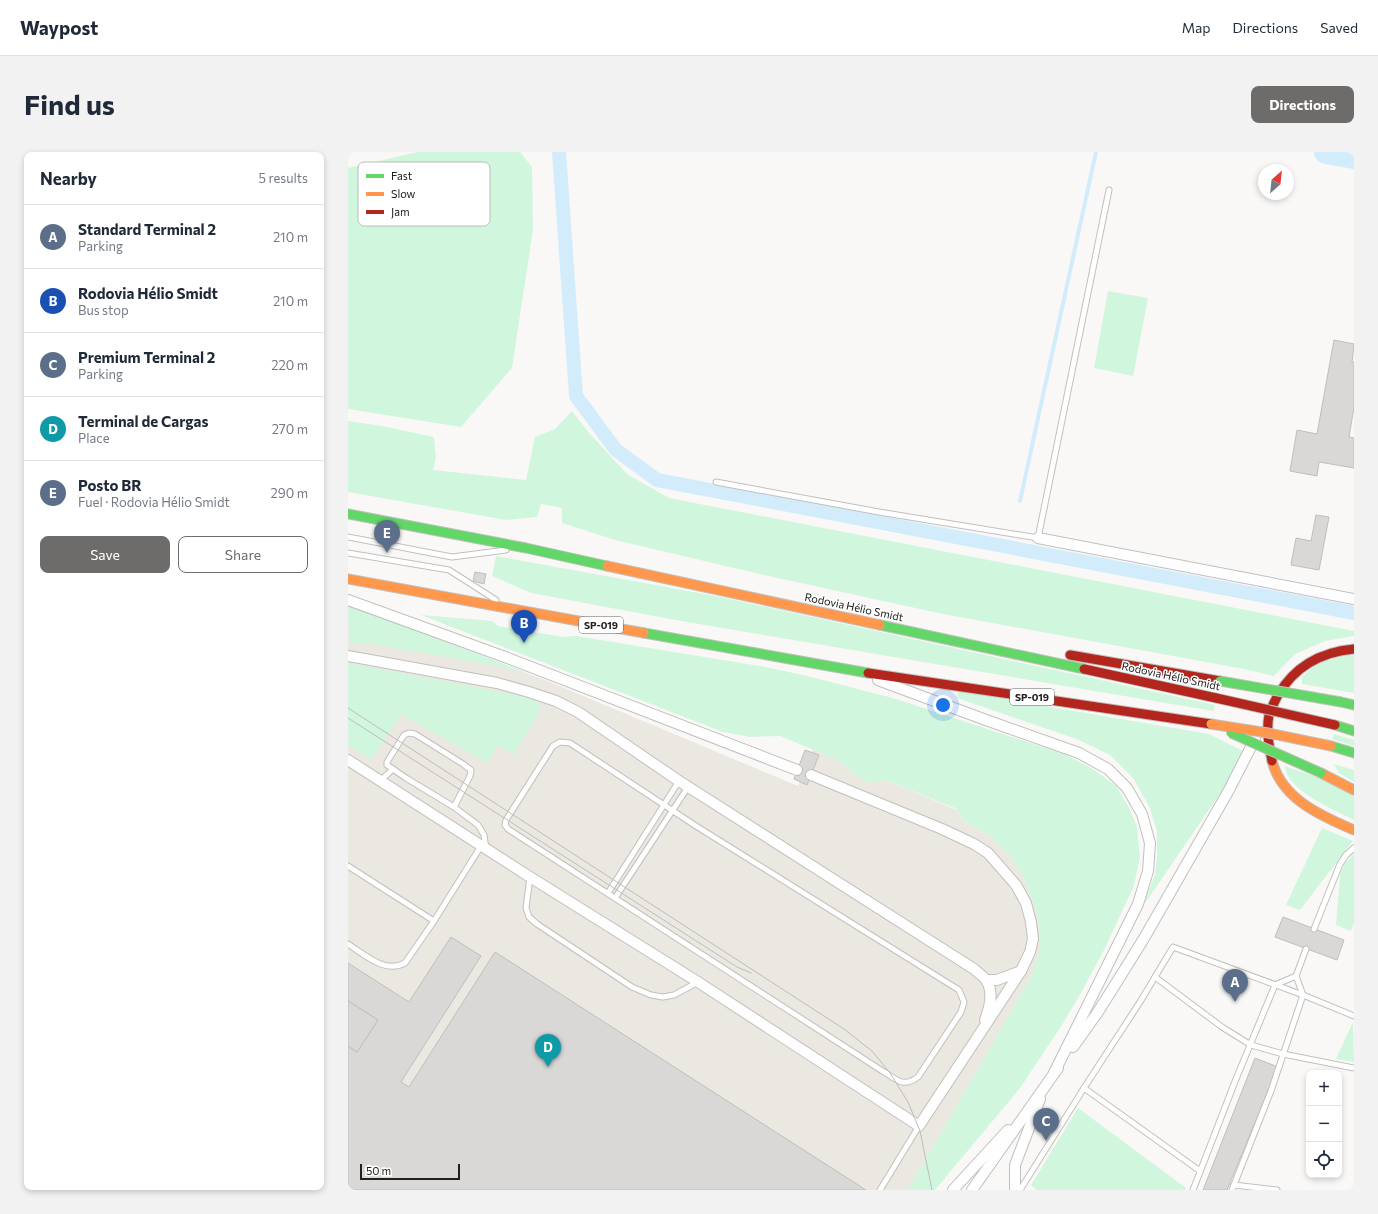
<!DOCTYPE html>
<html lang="en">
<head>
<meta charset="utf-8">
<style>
	:root { --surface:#fff; --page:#f2f2f3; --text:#1f2937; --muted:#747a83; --line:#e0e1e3; --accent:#6d6c6a }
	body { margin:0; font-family:Commissioner,sans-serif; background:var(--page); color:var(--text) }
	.controls { position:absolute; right:12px; bottom:12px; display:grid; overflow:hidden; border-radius:8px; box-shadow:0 2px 6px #0003 }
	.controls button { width:36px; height:36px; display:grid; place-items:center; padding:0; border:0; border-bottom:1px solid var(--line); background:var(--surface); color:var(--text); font:20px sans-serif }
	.compass { position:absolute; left:910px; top:12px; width:36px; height:36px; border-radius:50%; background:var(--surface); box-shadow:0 2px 6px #0003; rotate:27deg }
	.scale { position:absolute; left:12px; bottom:10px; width:100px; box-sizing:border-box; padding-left:4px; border:2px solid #21201f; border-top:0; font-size:11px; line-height:14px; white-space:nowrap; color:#21201f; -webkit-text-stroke:3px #fff; paint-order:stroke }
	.you { position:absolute; left:595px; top:553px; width:14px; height:14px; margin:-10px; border:3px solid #fff; border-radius:50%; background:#1a73e8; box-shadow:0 0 0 6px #1a73e833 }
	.badge { display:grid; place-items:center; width:26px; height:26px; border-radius:50%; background:var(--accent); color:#fff; font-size:13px; font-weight:700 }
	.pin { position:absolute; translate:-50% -33px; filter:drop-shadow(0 1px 2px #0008) }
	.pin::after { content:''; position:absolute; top:21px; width:14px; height:12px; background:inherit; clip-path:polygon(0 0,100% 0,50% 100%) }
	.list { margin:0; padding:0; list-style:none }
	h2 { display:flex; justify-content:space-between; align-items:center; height:52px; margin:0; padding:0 16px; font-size:17px }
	h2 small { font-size:13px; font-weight:400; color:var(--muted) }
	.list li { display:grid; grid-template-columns:26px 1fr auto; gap:12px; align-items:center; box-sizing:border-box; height:64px; padding:0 16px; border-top:1px solid var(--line) }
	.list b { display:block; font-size:15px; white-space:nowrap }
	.list p { margin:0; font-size:13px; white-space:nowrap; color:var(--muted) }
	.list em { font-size:13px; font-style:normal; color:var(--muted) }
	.actions { display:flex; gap:8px; padding:12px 16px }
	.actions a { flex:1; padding:9px 0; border:1px solid var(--accent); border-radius:8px; text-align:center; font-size:14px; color:var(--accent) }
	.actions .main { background:var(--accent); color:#fff }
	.icon { flex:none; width:22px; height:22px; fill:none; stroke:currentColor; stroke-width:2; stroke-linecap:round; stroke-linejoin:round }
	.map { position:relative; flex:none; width:1006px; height:1038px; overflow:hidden; border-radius:8px }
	header { display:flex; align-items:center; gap:24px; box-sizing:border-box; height:56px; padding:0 20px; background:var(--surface); border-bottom:1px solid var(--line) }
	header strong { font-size:19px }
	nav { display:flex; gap:22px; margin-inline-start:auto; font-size:14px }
	.intro { display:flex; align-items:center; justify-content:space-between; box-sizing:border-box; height:96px; padding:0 24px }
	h1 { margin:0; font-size:28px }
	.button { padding:10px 18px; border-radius:8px; background:var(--accent); color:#fff; font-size:14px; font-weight:700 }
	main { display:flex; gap:24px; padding:0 24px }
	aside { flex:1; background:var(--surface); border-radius:8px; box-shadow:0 2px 6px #0003 }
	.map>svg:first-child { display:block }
	.built { fill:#ebe7e1 }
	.green { fill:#d0f6de }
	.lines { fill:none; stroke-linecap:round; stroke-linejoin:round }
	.stream { stroke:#d3ecfc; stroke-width:4 }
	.canal { stroke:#d3ecfc; stroke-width:14 }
	.river { stroke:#d3ecfc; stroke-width:24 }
	.building { fill:#d9d8d6; stroke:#c0bebc }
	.lane-casing { stroke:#c1c0be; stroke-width:7 }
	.street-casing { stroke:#c1c0be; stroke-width:12 }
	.fast-casing { stroke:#c1c0be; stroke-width:11 }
	.slow-casing { stroke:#c1c0be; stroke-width:11 }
	.jam-casing { stroke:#c1c0be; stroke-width:11 }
	.lane { stroke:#fefefe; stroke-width:5 }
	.street { stroke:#fefefe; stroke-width:10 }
	.fast { stroke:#63d668; stroke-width:9 }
	.slow { stroke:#ff974d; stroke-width:9 }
	.jam { stroke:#b3261e; stroke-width:9 }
	.tram { stroke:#bebdbc; stroke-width:1 }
	.fast-bridge-casing { stroke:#c1c0be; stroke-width:11; stroke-linecap:butt }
	.slow-bridge-casing { stroke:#c1c0be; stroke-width:11; stroke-linecap:butt }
	.jam-bridge-casing { stroke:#c1c0be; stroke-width:11; stroke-linecap:butt }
	.fast-bridge { stroke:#63d668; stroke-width:9 }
	.slow-bridge { stroke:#ff974d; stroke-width:9 }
	.jam-bridge { stroke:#b3261e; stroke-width:9 }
	.labels { text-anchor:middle; stroke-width:3; stroke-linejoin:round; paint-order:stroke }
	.shield { fill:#fff; stroke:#646362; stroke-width:1 }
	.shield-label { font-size:10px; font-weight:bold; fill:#21201f }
	.street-label { font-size:11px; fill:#21201f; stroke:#fff }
	.key { fill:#fff; stroke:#bcbcbc; stroke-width:1 }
	.key-label { font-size:11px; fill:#21201f }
</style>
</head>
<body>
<header>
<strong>Waypost</strong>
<nav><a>Map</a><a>Directions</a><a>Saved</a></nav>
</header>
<div class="intro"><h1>Find us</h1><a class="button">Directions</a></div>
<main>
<aside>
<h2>Nearby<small>5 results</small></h2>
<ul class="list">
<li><span class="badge" style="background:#5c6f8a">A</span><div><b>Standard Terminal 2</b><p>Parking</p></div><em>210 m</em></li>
<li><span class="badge" style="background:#1a4fb4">B</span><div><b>Rodovia Hélio Smidt</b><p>Bus stop</p></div><em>210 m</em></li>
<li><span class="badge" style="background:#5c6f8a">C</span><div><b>Premium Terminal 2</b><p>Parking</p></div><em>220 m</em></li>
<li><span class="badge" style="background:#0f9aa8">D</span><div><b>Terminal de Cargas</b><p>Place</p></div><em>270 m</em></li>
<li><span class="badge" style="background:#5c6f8a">E</span><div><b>Posto BR</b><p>Fuel · Rodovia Hélio Smidt</p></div><em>290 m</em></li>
</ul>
<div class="actions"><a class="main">Save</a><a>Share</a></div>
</aside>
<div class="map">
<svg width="1006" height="1038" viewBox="0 0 1006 1038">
	<rect width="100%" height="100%" fill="#faf8f6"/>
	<!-- built -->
	<polygon class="built" points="0,453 202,530 450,634 465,597 488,607 519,631 538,628 609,658 615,669 627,675 643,685 665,707 679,733 689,760 692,782 692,798 689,811 684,823 560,1038 0,1038"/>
	<!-- green -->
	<g class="green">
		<polygon points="70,0 172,0 184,15 185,78 164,216 113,275 0,257 0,16"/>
		<polygon points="760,139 800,146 785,224 746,216"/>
		<polygon points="224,259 241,281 279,322 321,346 1006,479 1006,484 977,489 947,502 926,524 896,517 595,462 425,425 267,388 214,371 214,356 193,352 189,365 158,368 0,340 0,269 34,274 86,285 88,306 85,318 178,328 187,285 207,277"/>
		<polygon points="148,404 368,444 867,553 865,559 333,469 183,441 144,424"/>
		<polygon points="0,453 177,520 148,514 25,492 1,491"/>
		<polygon points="73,463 145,469 150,474 216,485 228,484 417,515 455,523 545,546 716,602 745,617 768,634 780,654 789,674 792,705 786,734 756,798 733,841 714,873 672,936 587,1038 560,1038 684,823 692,798 692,782 689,760 679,733 665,707 643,685 627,675 615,669 609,657 538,628 519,631 488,607 432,584 402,585 375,580"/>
		<polygon points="1006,502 1006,541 954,532 954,525 970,510"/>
		<polygon points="0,511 184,546 191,551 192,559 166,602 150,593 139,611 53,562 23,608 0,593"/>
		<polygon points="610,539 861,582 895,599 880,630 793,757 807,723 809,703 809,679 801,654 785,626 762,603 731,588 609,546"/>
		<polygon points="986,582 1006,588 1006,594 984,587"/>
		<polygon points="986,612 1006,618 1006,630 991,621"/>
		<path d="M 936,614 L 972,626 L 1006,644 L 1006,668 C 986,658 954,644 941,626 C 939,623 938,618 936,614 Z"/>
		<polygon points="974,676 1005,689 952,758 938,753"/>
		<polygon points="1006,702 1006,770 1003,779 988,773 992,723 997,711"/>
		<polygon points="1005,870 1006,910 988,907"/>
		<polygon points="730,956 838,1036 837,1038 689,1038 683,1033"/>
	</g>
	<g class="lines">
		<!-- stream -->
		<polyline class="stream" points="672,349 748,0"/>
		<!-- canal -->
		<polyline class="canal" points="211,0 228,244 268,298 309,328 1006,461"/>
		<!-- river -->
		<polyline class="river" points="978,0 1006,5"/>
	</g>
	<!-- building -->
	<g class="building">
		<polygon points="986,188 1006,192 1004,210 1006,210 1006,255 1001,285 1006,286 1006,316 971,310 969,324 942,319 949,278 969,282"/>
		<polygon points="968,363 981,365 971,418 943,413 948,386 963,389"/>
		<polygon points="127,420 138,422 136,432 125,429"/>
		<polygon points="457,598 471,603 459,633 446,627"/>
		<polygon points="935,765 996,788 989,808 927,785"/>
		<polygon points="103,785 133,804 53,930 61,935 147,800 518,1038 0,1038 0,894 9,900 30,868 0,849 0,811 61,850"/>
		<polygon points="0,849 30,868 9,900 0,894"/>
		<polygon points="907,906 930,915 879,1038 855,1038"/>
	</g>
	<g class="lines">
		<defs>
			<g id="lane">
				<polyline points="368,330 531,360 690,386 761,38"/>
				<polyline points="0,385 104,405 158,398"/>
				<polyline points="0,401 101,418 148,448"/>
				<path d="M 212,590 L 222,591 L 348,674 L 611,838 L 616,850 L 613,860 L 570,925 C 555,936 550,928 536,920 L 160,677 L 157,673 L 158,668 L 205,594 Z"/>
				<polyline points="32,629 45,617"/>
				<polyline points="106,655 122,624 123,618 115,612 67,582 61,581 56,583 39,610 39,613 58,626 106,655 130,673 136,683 138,697"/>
				<polyline points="0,714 86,769"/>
				<polyline points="182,725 178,756 181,765 189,772 284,835 303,843 315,845 326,843 350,830"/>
				<polyline points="260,741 331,629"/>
				<polyline points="267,746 340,635"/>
				<polyline points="966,777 992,712 998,703 1006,696"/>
				<path d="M 0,792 C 17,803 37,822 57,811 L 86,769 L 133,694"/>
				<polyline points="807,825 874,875 903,893 935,902 1006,916"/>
				<polyline points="736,936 852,1019"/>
				<polyline points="886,1033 929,1038"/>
				<polyline points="532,1038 571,974"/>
				<polyline points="672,1038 736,936 792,850 825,795 955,843 1006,864"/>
				<polyline points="845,1038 888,927 927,833 948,824"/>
				<polyline points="884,1038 923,939 955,843 948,824 958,797"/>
			</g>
			<g id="street">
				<polyline points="690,386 1006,447"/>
				<polyline points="0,448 157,505 449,618"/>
				<path d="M 0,504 L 149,531 L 181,540 L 208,549 L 230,560 L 331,629 L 626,817 C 629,820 635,824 638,828 C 646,840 642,855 637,868"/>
				<polyline points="530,528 638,568 731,601 760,617 779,636 794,662 802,691 800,719 790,752 706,921"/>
				<polyline points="0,608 182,725 350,830 571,974 673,819 682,800 685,787 683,770 678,751 668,733 640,701 626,692 594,677 463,623"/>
				<polyline points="638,828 649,828 673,819"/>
				<polyline points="725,895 750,860 795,788 881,638 907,587"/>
				<polyline points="605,1038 660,978"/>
				<polyline points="624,1038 710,916"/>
				<polyline points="667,1038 667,1013 692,947"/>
			</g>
			<g id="fast">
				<polyline points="0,362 178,396 259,414"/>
				<polyline points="532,473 736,517"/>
				<polyline points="296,481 520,521"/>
				<polyline points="993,550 1006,553"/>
				<polyline points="987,573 1006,579"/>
				<polyline points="983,594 1006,601"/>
			</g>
			<g id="slow">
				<polyline points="259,414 532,473"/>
				<polyline points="0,427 296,481"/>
				<path d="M 924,609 C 934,647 973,664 1006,678"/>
				<polyline points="973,621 1006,638"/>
			</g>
			<g id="jam">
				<polyline points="722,503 872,529"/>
				<polyline points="736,517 868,546"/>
				<polyline points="520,521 863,572"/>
				<path d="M 924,609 C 921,594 918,578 921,563 C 923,556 927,549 930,543 C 947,514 973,500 1006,497"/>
			</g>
		</defs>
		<!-- lane casing -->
		<use href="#lane" class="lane-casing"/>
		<!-- street casing -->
		<use href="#street" class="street-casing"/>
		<!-- fast casing -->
		<use href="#fast" class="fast-casing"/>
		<!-- slow casing -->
		<use href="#slow" class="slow-casing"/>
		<!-- jam casing -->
		<use href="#jam" class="jam-casing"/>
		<!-- lane -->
		<use href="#lane" class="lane"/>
		<!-- street -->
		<use href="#street" class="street"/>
		<!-- fast -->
		<use href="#fast" class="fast"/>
		<!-- slow -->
		<use href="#slow" class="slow"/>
		<!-- jam -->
		<use href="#jam" class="jam"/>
		<!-- tram -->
		<g class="tram">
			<polyline points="0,556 496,877 524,899 542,921 560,950 572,979 584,1038"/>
			<polyline points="0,566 389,815 403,821"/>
		</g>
		<defs>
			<g id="fast-bridge">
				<polyline points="872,529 993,550"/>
				<polyline points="883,581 973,621"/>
			</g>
			<polyline id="slow-bridge" points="863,572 920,581 983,594"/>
			<polyline id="jam-bridge" points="868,546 987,573"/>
		</defs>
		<!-- fast-bridge casing -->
		<use href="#fast-bridge" class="fast-bridge-casing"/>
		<!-- slow-bridge casing -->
		<use href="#slow-bridge" class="slow-bridge-casing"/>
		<!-- jam-bridge casing -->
		<use href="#jam-bridge" class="jam-bridge-casing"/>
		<!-- fast-bridge -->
		<use href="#fast-bridge" class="fast-bridge"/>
		<!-- slow-bridge -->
		<use href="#slow-bridge" class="slow-bridge"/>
		<!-- jam-bridge -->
		<use href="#jam-bridge" class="jam-bridge"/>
	</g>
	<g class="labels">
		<!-- shield labels -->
		<g class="shield">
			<rect x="231" y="465" width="44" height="16" rx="3"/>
			<rect x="662" y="537" width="44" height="16" rx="3"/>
		</g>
		<g class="shield-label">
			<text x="253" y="477">SP-019</text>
			<text x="684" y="549">SP-019</text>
		</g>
		<!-- street labels -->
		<g class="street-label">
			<text transform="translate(506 455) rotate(12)" y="4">Rodovia Hélio Smidt</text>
			<text transform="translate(823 524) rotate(12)" y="4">Rodovia Hélio Smidt</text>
		</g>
	</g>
	<!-- legend -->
	<rect x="10" y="10" width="132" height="64" rx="6" class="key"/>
	<rect x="18" y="22" width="18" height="4" fill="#63d668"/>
	<rect x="18" y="40" width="18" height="4" fill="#ff974d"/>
	<rect x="18" y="58" width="18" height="4" fill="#b3261e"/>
	<g class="key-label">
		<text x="43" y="28">Fast</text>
		<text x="43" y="46">Slow</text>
		<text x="43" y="64">Jam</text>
	</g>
</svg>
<div class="controls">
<button>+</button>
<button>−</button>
<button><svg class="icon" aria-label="locate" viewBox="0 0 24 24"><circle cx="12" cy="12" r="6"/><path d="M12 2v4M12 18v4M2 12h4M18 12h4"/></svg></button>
</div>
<svg class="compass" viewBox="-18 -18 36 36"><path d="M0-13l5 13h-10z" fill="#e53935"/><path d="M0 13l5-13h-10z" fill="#747a83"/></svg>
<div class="scale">50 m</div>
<div class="you"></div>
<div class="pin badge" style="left:887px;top:850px;background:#5c6f8a">A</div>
<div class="pin badge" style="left:176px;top:491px;background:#1a4fb4">B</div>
<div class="pin badge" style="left:698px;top:989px;background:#5c6f8a">C</div>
<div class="pin badge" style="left:200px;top:915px;background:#0f9aa8">D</div>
<div class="pin badge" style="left:39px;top:401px;background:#5c6f8a">E</div>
</div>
</main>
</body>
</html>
